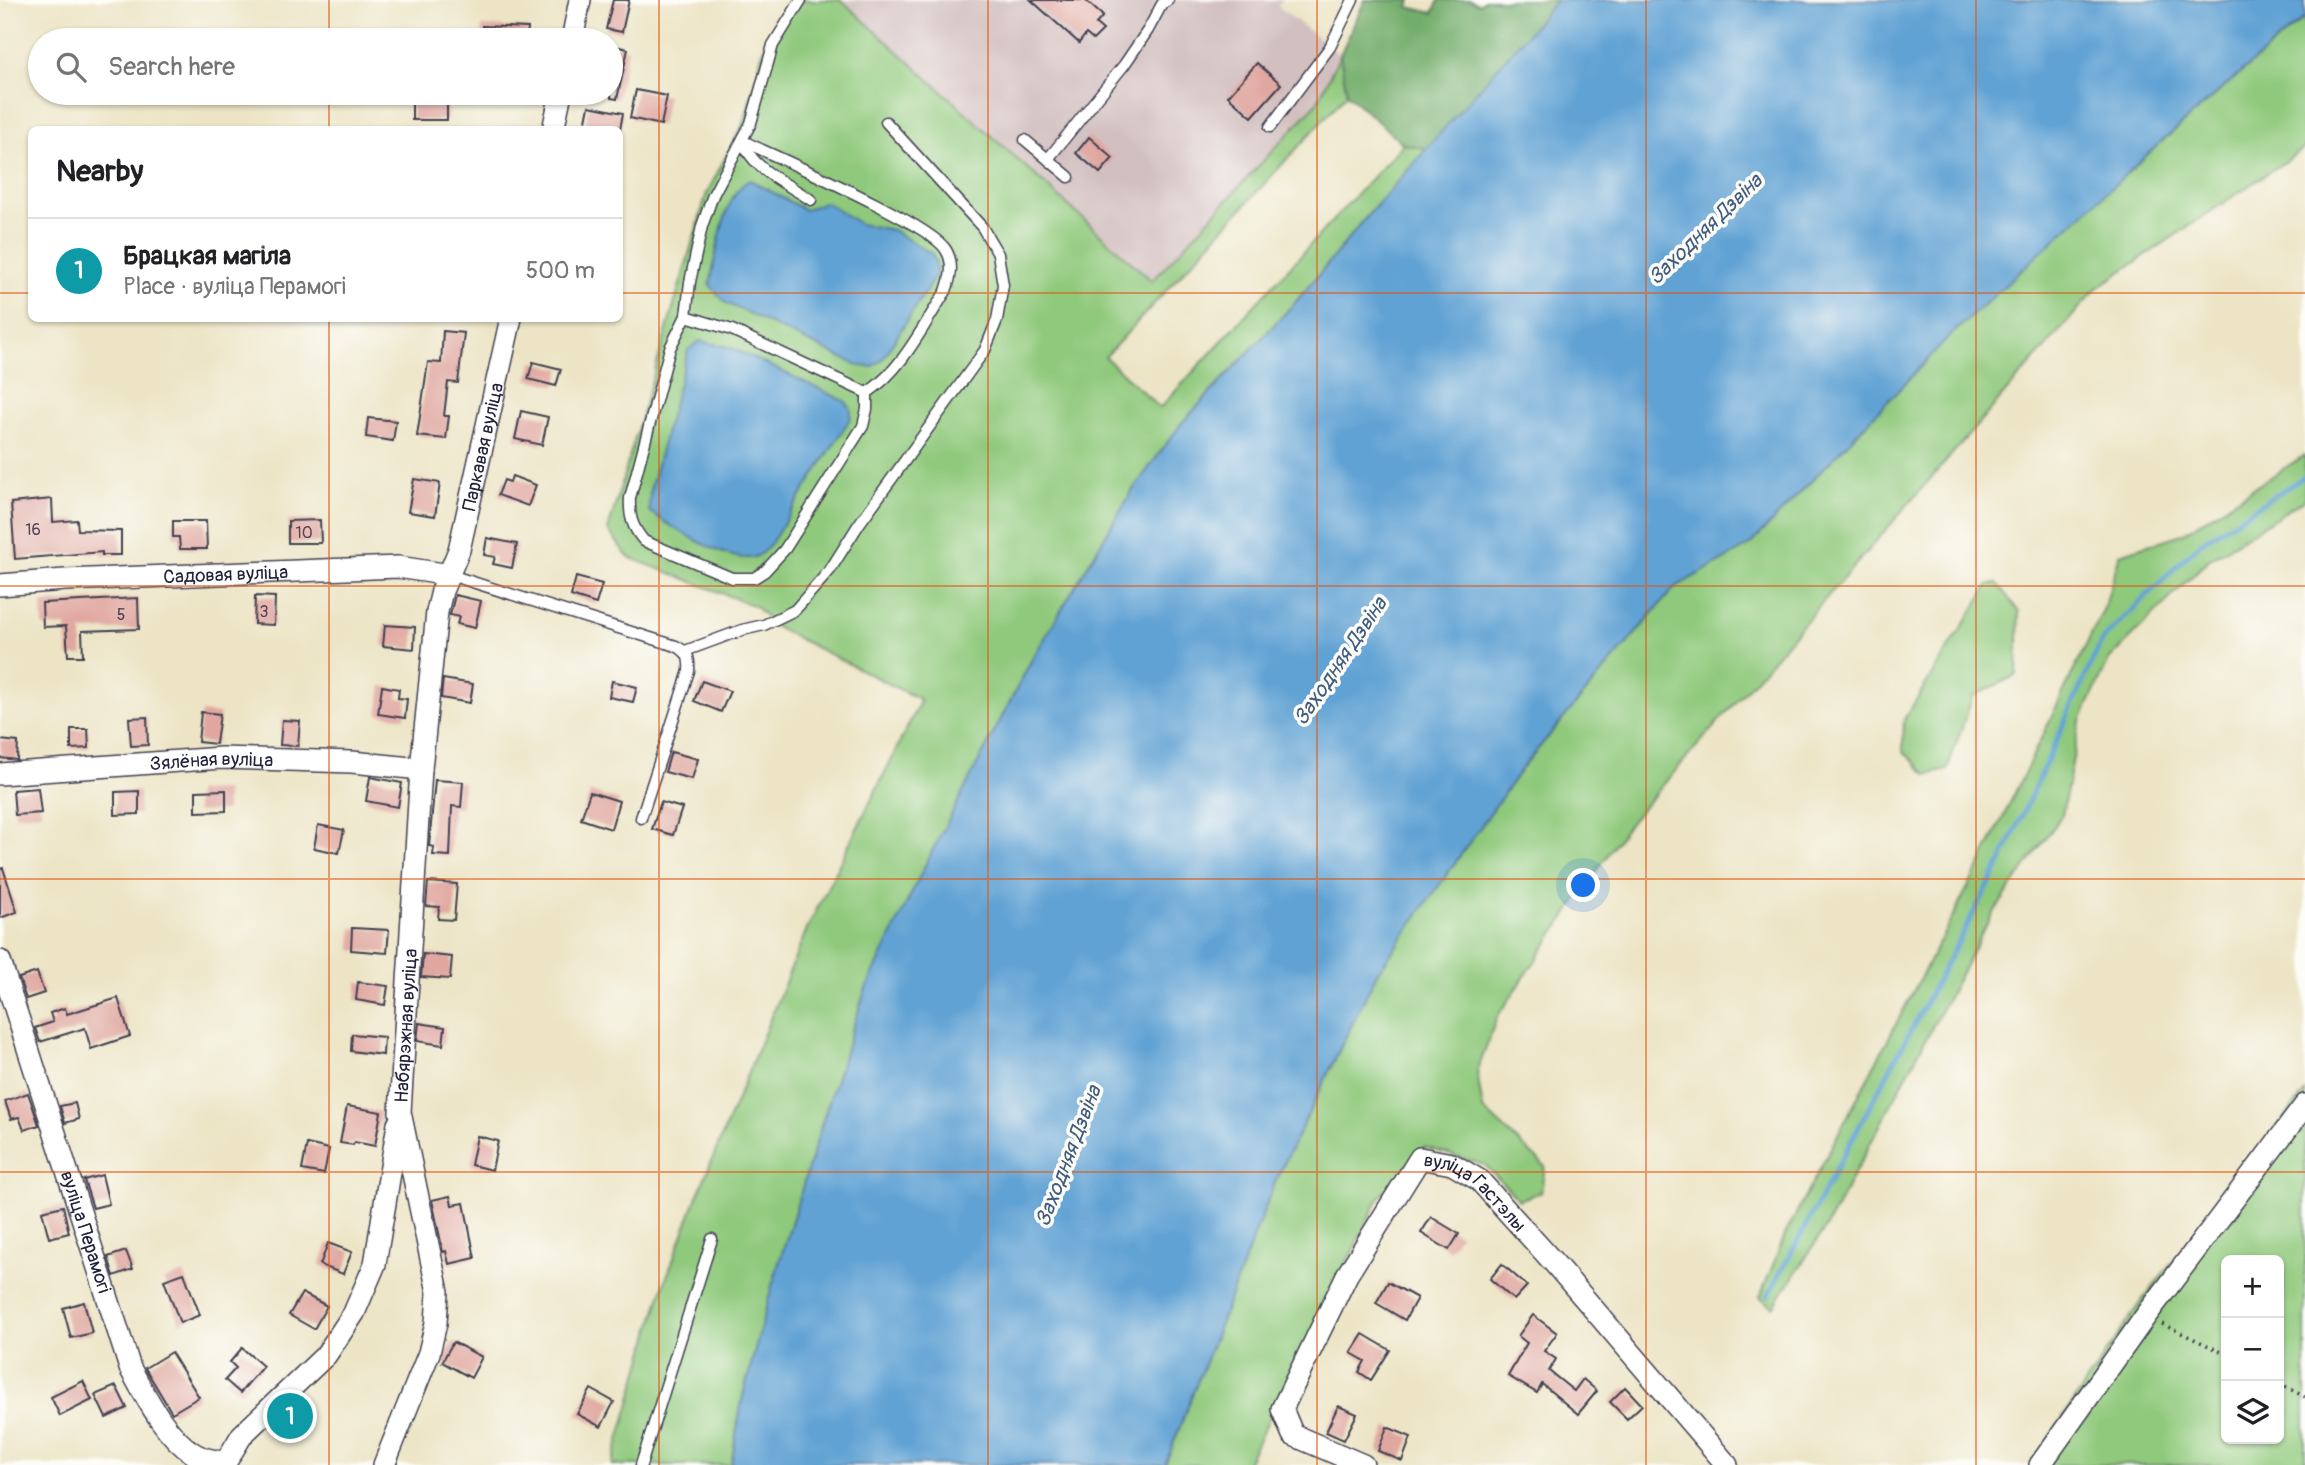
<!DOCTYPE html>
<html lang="en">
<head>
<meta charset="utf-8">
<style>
	:root { --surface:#fff; --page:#f2f2f2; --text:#202124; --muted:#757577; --line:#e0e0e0; --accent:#d1495b }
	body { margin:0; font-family:Pangolin,sans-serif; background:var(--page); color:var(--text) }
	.controls { position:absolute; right:21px; bottom:21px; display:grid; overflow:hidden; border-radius:10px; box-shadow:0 2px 5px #0004 }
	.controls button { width:63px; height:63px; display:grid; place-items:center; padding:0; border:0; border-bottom:2px solid var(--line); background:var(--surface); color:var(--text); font:35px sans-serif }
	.you { position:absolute; left:1584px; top:886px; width:24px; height:24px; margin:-18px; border:5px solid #fff; border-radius:50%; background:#1a73e8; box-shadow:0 0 0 10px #1a73e833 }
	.badge { display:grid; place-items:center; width:46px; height:46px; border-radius:50%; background:var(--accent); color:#fff; font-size:23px; font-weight:700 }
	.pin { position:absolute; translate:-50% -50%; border:4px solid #fff; box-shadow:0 2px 7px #0006 }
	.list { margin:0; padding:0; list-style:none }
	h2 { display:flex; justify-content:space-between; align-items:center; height:91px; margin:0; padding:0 28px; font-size:30px }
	h2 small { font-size:23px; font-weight:400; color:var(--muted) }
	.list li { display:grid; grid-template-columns:46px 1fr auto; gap:21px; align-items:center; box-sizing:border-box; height:105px; padding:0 28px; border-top:2px solid var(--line) }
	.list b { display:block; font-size:26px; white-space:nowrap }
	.list p { margin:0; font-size:23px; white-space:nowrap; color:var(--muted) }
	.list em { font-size:23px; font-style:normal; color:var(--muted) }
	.icon { flex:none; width:38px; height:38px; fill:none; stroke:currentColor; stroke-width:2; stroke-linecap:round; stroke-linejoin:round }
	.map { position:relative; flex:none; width:2305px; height:1465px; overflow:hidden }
	.search { position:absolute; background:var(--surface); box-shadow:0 2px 5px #0004; left:28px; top:28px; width:595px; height:77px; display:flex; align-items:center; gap:18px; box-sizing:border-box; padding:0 24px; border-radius:38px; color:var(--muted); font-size:26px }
	.panel { position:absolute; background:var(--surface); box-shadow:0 2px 5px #0004; left:28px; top:126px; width:595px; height:196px; border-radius:10px }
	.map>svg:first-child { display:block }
	.industrial { fill:#d2bfc0 }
	.green { fill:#8fc97c; stroke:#58765c; stroke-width:2; fill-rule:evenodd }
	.forest { fill:#73ad6c; stroke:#4a6854; stroke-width:2 }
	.water { fill:#61a2d4; stroke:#426288; stroke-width:2 }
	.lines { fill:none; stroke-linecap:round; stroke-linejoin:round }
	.stream { stroke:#61a2d4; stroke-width:5 }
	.building { fill:#e0a7a0 }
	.lane-casing { stroke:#403f50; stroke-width:13 }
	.street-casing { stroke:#403f50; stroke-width:24 }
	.path { stroke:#403f50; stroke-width:3.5; stroke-dasharray:2 5; stroke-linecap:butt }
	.lane { stroke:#fff; stroke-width:10 }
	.street { stroke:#fff; stroke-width:21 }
	.grid { fill:none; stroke:#de560e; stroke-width:2; stroke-opacity:0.55 }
	.labels { text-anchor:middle; stroke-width:7; stroke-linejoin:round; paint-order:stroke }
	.number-label { font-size:16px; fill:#524354 }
	.street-label { font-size:19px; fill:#22223b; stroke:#fdfcf7 }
	.water-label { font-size:21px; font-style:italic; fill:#3e5c80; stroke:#fdfcf7 }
</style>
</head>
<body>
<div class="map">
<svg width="2305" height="1465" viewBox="0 0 2305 1465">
	<rect width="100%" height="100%" fill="#fdfcf7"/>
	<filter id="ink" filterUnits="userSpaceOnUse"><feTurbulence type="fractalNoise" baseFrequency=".0143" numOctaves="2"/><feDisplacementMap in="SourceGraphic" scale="14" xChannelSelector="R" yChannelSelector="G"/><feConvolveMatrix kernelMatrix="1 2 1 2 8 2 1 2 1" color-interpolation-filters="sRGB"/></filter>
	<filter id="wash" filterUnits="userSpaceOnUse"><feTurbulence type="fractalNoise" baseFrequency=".00686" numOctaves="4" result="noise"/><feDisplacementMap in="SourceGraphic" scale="28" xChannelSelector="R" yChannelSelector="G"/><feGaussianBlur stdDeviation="1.57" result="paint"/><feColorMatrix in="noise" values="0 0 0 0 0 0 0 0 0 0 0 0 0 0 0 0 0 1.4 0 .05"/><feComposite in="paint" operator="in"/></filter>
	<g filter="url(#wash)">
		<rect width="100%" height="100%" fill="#ece4c5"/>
		<!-- industrial -->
		<polygon class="industrial" points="841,0 1282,0 1278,6 1340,55 1317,103 1152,281"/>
		<!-- green -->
		<g class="green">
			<polygon points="793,0 841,0 1152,281 1317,103 1340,55 1347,94 1105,357 1160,408 1403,144 1427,149 1370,213 1294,304 1181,424 1132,491 1031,661 865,991 828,1104 771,1289 742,1400 731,1465 612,1465 663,1287 696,1199 807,929 921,700 777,628 755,606 628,557 608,530 707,193 745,120 763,50"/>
			<polygon points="2305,17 2305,148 2097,288 1628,825 1497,1017 1477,1072 1483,1109 1545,1166 1541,1192 1519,1200 1485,1165 1424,1147 1379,1198 1246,1465 1165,1465 1275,1182 1377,973 1525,764 1674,588 1750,545 1952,334 2160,143"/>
			<polygon points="2305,455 2305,499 2207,561 2109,660 2080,722 2062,815 1990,918 1826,1227 1773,1307 1760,1297 1786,1233 1982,861 2105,606 2120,554 2182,534"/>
			<polygon points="1997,583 2019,612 2017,675 1973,696 1947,770 1927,775 1903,751 1904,719 1988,586"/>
			<path d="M 2305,1092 L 2305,1465 L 2031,1465 L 2140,1303 ZM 2226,1260 L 2279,1260 L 2279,1439 L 2226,1439 Z"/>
		</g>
		<!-- forest -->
		<polygon class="forest" points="1365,0 1411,0 1409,7 1433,13 1439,0 1470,0 1479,4 1484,0 1557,0 1427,149 1403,144 1347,94 1340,55"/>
		<!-- water -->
		<g class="water">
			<polygon points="1557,0 2305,0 2305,17 2160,143 1952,334 1750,545 1674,588 1525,764 1377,973 1275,1182 1165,1465 731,1465 742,1400 771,1289 828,1104 865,991 925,865 1031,661 1132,491 1181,424 1294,304 1370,213"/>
			<path d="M 750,180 L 805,210 L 825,202 L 860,224 L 892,230 L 932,254 L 936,263 L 936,275 L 882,360 L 872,367 L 859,366 L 726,303 L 710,285 C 716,257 723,192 750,180 Z"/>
			<path d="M 699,341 L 732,348 L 845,401 L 851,409 L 850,419 L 772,542 C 768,547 761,555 755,557 C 730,565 670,526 649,511 L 650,490 L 688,350 Z"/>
		</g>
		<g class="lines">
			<!-- stream -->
			<polyline class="stream" points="1768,1296 2000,864 2102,640 2199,544 2305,476"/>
		</g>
		<g id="blocks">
			<!-- building -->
			<g class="building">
				<polygon points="613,0 629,0 622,32 606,29"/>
				<polygon points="1031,0 1085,0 1103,16 1096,24 1103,30 1093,40 1086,34 1079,43"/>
				<polygon points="482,26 528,28 527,40 481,40"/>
				<polygon points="611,45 628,49 617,99 611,98"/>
				<polygon points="1257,63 1281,84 1252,117 1228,96"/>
				<polygon points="636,90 667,96 661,125 630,118"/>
				<rect x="412" y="93" width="35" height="27"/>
				<polygon points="589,106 623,113 620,130 584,130"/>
				<polygon points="1089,137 1113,158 1100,173 1076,153"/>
				<polygon points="443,331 464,333 458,383 448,382 444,416 449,416 446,439 417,436 428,362 441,363"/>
				<polygon points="533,362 561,369 556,386 528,379"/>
				<polygon points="521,411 548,417 542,445 515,439"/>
				<polygon points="368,418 396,421 393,441 366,437"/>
				<polygon points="512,476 536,485 528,506 498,495 504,480 510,482"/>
				<polygon points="414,479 440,483 435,516 408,512"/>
				<polygon points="52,499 53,522 77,520 78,530 121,531 121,555 102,555 102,552 15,559 11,503"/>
				<polygon points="320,520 321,543 288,543 288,521"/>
				<polygon points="173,521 206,521 207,549 180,549 179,537 173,537"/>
				<polygon points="487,538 517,544 512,568 493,564 495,557 484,555"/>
				<polygon points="576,577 602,584 596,604 571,596"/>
				<polygon points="455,595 481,601 475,628 457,624 459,617 450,615"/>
				<polygon points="255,596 275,597 274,625 254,624"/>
				<polygon points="138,598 139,629 82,631 83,656 68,656 66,626 43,627 42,603"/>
				<polygon points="385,625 415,627 414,649 383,646"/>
				<polygon points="443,679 473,684 470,703 441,698"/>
				<polygon points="612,681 637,687 633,702 609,697"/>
				<polygon points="702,681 730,691 721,712 694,701"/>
				<polygon points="382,686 399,689 398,698 407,699 405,718 378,714"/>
				<polygon points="201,712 220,714 216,744 198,742"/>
				<polygon points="147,717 148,745 131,746 129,718"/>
				<polygon points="282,720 300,721 298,746 280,745"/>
				<polygon points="71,729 88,729 89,748 71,749"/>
				<polygon points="0,740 18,742 17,760 0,758"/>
				<polygon points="671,752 698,759 692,779 665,772"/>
				<polygon points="370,777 402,783 398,807 366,801"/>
				<polygon points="435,780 463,782 461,807 452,806 450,856 433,855 434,847 429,846"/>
				<polygon points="38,788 41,813 15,815 13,790"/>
				<polygon points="226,790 226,811 196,812 196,791"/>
				<polygon points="139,791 139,814 115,815 115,792"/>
				<polygon points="590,792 619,801 611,829 581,819"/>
				<polygon points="661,802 682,808 673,835 652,829"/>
				<polygon points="318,825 344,830 339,853 314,848"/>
				<polygon points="3,868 17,912 0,918 0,869"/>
				<polygon points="428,882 457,884 454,920 438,919 439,907 426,906"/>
				<polygon points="352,928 389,930 387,953 351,950"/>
				<polygon points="423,954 452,957 450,979 421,977"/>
				<polygon points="37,972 44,993 26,999 19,978"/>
				<polygon points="358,982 388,986 385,1005 356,1000"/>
				<polygon points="118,998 130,1036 91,1049 85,1028 40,1042 35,1028 53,1022 50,1013 65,1008 67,1014"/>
				<polygon points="419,1023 445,1027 443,1045 417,1041"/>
				<polygon points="352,1034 384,1037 383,1055 351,1051"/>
				<polygon points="28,1093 39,1125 24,1130 19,1117 11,1119 5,1101"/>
				<polygon points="75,1103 79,1119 65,1123 60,1106"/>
				<polygon points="347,1106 381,1112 375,1146 355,1142 353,1145 340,1143"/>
				<polygon points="477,1136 498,1141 492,1170 471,1165"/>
				<polygon points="307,1144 329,1149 324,1174 302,1170"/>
				<polygon points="102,1175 109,1204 93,1208 84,1180"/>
				<polygon points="450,1196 452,1205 464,1203 475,1258 449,1264 446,1251 443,1252 432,1200"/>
				<polygon points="63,1206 69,1233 49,1238 42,1211"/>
				<polygon points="1431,1217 1459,1234 1449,1250 1421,1233"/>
				<polygon points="328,1243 352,1252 343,1274 320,1265"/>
				<polygon points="126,1251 133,1269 114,1276 108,1257"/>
				<polygon points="1502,1264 1527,1286 1514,1300 1490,1279"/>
				<polygon points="184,1273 200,1315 180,1323 164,1280"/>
				<polygon points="1388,1282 1417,1298 1405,1320 1376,1303"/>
				<polygon points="302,1293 327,1306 314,1329 289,1315"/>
				<polygon points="84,1302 92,1333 71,1338 63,1308"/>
				<polygon points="1533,1315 1557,1333 1544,1351 1556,1359 1549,1371 1574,1391 1583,1379 1597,1391 1578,1414 1542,1384 1537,1393 1508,1376 1527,1343 1518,1336"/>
				<polygon points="1363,1334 1390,1350 1371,1380 1359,1372 1365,1361 1351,1353"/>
				<polygon points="453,1342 482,1357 471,1378 442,1362"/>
				<polygon points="242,1348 263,1366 240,1393 225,1380 236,1368 230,1362"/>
				<polygon points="171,1352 199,1397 172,1413 145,1368"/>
				<polygon points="83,1381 92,1400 60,1416 51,1397"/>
				<polygon points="116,1386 127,1408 106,1418 95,1395"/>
				<polygon points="1625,1387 1642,1405 1627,1419 1610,1402"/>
				<polygon points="591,1389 614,1402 601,1427 577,1414"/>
				<polygon points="1338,1406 1357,1414 1344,1440 1326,1432"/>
				<polygon points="1387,1427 1411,1437 1402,1461 1378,1451"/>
			</g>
		</g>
	</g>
	<g filter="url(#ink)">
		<use href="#blocks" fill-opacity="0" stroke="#403f50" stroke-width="2"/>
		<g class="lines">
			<defs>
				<g id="lane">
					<polyline points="1270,127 1330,47 1353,0"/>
					<polyline points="1025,140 1069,177"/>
					<path d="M 743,141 C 778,158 931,224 946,250 C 954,263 951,277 946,291 C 923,326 903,369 867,393 L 867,409 L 863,426 L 785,549 L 765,571 L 754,578 L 732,578 L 644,541 C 632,527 629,516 630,498 L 670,348 L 686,316 L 690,282 L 702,226 L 713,195 L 751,123 L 773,45 L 801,0"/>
					<path d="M 743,141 C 751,169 788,184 811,200"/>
					<polyline points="1048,159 1124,65 1148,30 1162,4 1168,0"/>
					<polyline points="686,316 732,330 867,393"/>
					<path d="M 450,575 L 676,646 C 688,652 690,658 689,671 L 641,818"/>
					<polyline points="685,651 742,630 764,625 795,610 830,570 859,524 985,350 997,320 1003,285 998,254 982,227 886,122"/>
					<polyline points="641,1465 712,1239"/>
				</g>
				<g id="street">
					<polyline points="572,40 580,0"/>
					<polyline points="553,130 561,93"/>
					<path id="s1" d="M 0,585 L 65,580 L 398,567 L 450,575"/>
					<path id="s2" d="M 0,774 L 221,758 L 352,762 L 421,769"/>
					<path id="s3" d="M 0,961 L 130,1368 C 145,1395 166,1437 193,1453 C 201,1459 214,1460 225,1463"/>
					<polyline points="224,1465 242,1435 326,1355 354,1313 375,1264 398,1124"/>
					<path id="s4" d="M 384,1465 L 429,1353 L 436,1323 L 438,1292 L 400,1112 L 421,769 L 437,612 L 442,591 L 459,550 L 511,318"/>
					<path id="s5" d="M 1363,1465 L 1293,1435 L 1282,1409 L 1347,1275 L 1420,1158 L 1452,1164 L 1479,1180 L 1555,1264 L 1727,1465"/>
					<polyline points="2040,1465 2145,1317 2305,1105"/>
				</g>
			</defs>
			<!-- lane casing -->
			<use href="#lane" class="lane-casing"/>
			<!-- street casing -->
			<use href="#street" class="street-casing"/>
			<!-- path -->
			<g class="path">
				<polyline points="2162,1324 2226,1354"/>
				<polyline points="2279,1383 2305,1397"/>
			</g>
			<!-- lane -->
			<use href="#lane" class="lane"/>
			<!-- street -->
			<use href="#street" class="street"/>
		</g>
	</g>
	<!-- grid -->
	<path class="grid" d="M 329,0 L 329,40M 659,0 L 659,1465M 988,0 L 988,1465M 1317,0 L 1317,1465M 1646,0 L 1646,1465M 1976,0 L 1976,1465M 329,93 L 329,130M 0,293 L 32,293M 620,293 L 2305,293M 329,318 L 329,1465M 0,586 L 2305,586M 0,879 L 2305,879M 0,1172 L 2305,1172"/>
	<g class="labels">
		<!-- number labels -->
		<g class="number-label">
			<text x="33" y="535">16</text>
			<text x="304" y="538">10</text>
			<text x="264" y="617">3</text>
			<text x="121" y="620">5</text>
		</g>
		<!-- street labels -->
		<g class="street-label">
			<text dy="7" stroke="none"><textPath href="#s4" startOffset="1040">Паркавая вуліца</textPath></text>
			<text dy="7" stroke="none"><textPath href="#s1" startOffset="226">Садовая вуліца</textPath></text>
			<text dy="7" stroke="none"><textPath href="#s2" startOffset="212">Зялёная вуліца</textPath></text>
			<text dy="7" stroke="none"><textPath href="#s4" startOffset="453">Набярэжная вуліца</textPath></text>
			<text dy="7" stroke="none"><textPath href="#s5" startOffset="458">вуліца Гастэлы</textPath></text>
			<text dy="7" stroke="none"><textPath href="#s3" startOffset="284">вуліца Перамогі</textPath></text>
		</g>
		<!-- water labels -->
		<g class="water-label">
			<text transform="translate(1705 229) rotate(-44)" y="7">Заходняя Дзвіна</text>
			<text transform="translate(1340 661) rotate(-56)" y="7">Заходняя Дзвіна</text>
			<text transform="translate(1068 1156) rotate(-69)" y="7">Заходняя Дзвіна</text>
		</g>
	</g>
</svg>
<div class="controls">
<button>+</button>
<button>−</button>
<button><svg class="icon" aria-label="layers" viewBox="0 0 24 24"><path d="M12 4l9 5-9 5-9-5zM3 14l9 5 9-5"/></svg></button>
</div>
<div class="you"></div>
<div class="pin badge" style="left:290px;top:1416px;background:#0f9aa8">1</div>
<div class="search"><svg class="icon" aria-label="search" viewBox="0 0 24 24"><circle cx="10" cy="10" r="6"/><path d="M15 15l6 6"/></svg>Search here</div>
<section class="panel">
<h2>Nearby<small></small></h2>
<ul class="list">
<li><span class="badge" style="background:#0f9aa8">1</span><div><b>Брацкая магіла</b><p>Place · вуліца Перамогі</p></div><em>500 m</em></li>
</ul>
</section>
</div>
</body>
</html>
